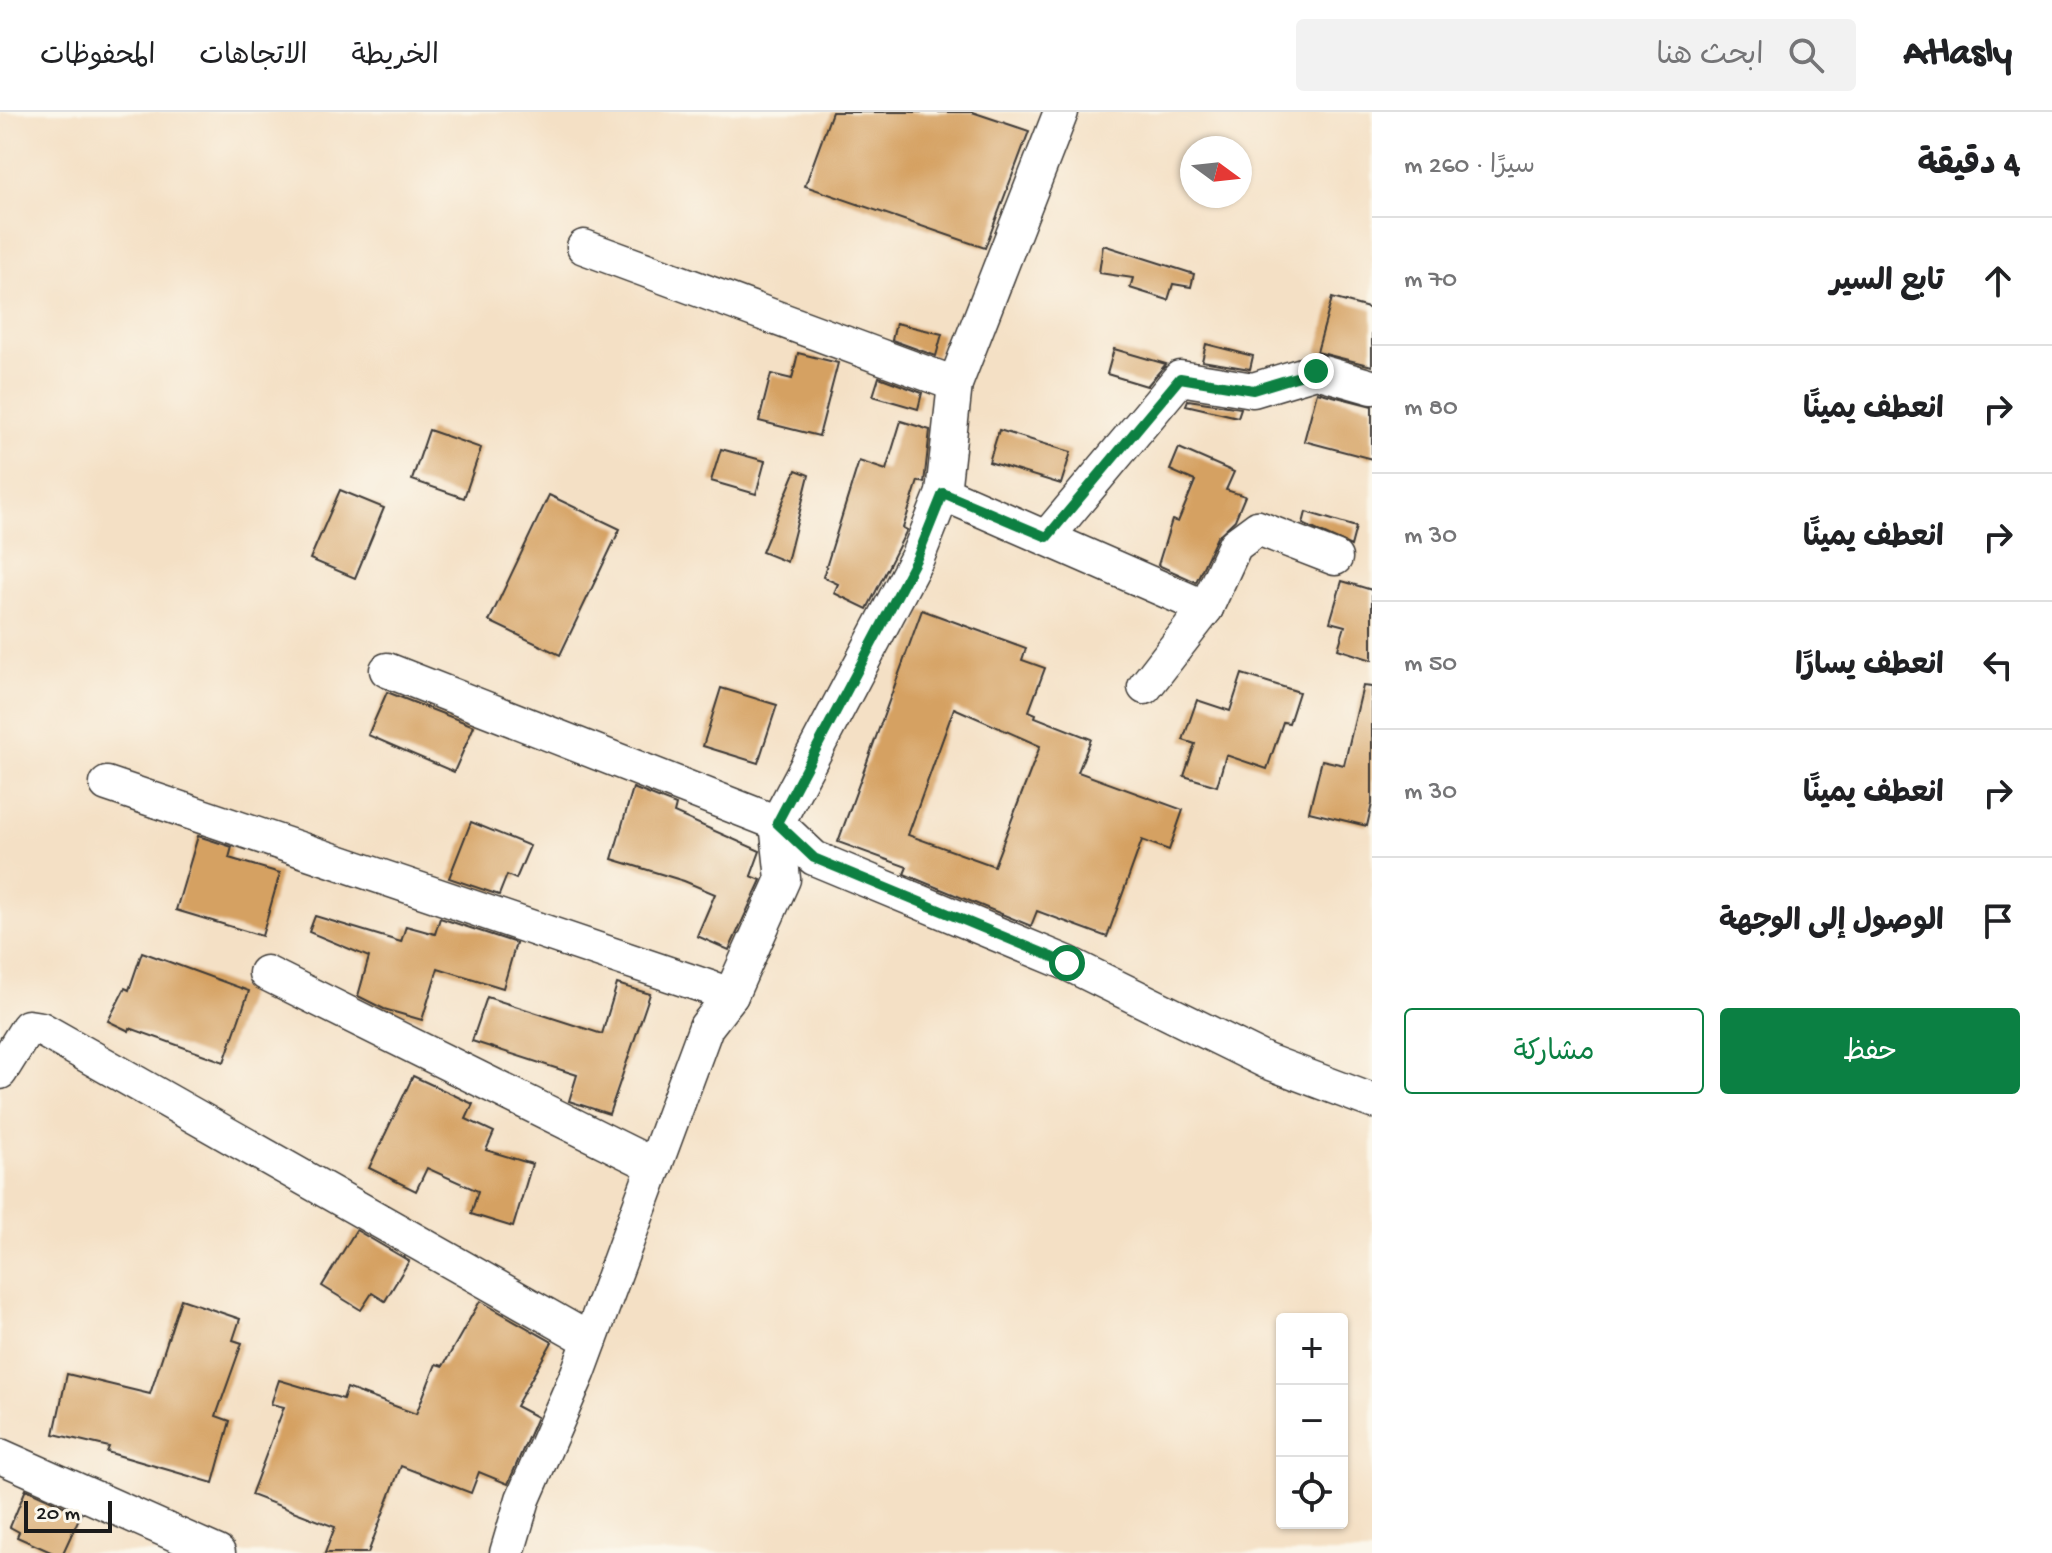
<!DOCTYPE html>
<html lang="ar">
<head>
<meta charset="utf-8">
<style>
	:root { --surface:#fff; --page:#f2f2f2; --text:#202124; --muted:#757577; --line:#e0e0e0; --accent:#0b8043 }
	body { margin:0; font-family:"Gochi Hand","Playpen Sans Arabic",sans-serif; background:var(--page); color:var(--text); direction:rtl }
	.controls { position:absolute; right:24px; bottom:24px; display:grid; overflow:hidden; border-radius:8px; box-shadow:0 2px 6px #0004 }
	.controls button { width:72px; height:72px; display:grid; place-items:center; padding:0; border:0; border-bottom:2px solid var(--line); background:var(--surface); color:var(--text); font:40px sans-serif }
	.compass { position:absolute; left:1180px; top:24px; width:72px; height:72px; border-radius:50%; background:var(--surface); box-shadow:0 2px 6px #0004; rotate:105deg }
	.scale { position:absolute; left:24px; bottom:20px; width:88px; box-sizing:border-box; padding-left:8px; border:4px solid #1c1c1c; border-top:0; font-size:22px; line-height:28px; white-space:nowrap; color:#1c1c1c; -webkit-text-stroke:6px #fbf7ec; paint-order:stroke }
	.stop { position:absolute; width:24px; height:24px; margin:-18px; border:6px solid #0b8043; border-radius:50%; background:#fff }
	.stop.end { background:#0b8043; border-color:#fff; box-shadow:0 2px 8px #0008 }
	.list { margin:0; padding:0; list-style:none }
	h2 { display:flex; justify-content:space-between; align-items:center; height:104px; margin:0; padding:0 32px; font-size:34px }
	h2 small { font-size:26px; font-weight:400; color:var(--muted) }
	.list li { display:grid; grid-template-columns:52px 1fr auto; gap:24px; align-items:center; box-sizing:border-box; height:128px; padding:0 32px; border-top:2px solid var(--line) }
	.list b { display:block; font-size:30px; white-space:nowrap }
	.list em { font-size:26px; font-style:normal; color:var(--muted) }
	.actions { display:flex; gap:16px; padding:24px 32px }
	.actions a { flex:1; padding:18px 0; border:2px solid var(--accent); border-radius:8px; text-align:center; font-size:28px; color:var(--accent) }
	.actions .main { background:var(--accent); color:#fff }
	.icon { flex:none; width:44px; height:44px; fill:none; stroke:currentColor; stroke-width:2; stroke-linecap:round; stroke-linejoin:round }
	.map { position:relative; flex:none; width:1372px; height:1441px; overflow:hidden; direction:ltr }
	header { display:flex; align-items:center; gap:48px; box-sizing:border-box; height:112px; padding:0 40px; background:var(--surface); border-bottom:2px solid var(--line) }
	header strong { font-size:38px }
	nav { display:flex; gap:44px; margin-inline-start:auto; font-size:28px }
	.search { width:560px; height:72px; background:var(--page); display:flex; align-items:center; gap:20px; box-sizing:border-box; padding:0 28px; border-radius:8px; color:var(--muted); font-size:30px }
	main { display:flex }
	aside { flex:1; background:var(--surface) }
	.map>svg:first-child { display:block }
	.building { fill:#d5a162; fill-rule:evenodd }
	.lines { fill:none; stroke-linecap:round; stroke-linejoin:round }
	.street-casing { stroke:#3c3935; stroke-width:37 }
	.street { stroke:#fff; stroke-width:34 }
	.route { stroke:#0b8043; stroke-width:10 }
</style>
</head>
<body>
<header>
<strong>Atlasly</strong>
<div class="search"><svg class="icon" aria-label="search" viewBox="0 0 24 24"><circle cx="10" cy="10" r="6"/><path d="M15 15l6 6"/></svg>ابحث هنا</div>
<nav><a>الخريطة</a><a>الاتجاهات</a><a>المحفوظات</a></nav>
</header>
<main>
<aside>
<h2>4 دقيقة<small>سيرًا · 260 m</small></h2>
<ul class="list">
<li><svg class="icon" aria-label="ahead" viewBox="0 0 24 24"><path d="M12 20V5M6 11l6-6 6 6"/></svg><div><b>تابع السير</b></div><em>70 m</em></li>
<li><svg class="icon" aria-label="right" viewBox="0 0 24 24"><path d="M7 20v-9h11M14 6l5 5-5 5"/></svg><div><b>انعطف يمينًا</b></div><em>80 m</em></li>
<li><svg class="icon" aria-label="right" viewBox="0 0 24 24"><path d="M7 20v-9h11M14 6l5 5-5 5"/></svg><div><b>انعطف يمينًا</b></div><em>30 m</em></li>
<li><svg class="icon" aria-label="left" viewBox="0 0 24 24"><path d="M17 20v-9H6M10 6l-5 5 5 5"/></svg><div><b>انعطف يسارًا</b></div><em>50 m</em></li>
<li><svg class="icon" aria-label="right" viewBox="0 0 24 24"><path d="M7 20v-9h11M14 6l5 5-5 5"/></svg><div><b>انعطف يمينًا</b></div><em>30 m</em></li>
<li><svg class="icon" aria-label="arrive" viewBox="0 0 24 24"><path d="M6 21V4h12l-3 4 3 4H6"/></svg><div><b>الوصول إلى الوجهة</b></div></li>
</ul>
<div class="actions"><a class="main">حفظ</a><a>مشاركة</a></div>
</aside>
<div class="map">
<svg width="1372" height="1441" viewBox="0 0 1372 1441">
	<rect width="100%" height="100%" fill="#fbf7ec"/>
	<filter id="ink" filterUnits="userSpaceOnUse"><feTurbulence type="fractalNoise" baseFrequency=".0125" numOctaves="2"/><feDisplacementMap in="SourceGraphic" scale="16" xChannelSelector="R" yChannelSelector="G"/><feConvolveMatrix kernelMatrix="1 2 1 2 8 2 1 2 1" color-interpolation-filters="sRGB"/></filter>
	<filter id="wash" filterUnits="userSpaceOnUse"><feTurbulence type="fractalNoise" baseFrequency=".006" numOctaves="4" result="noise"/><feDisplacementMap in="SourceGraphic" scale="32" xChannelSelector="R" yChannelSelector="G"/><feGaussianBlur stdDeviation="1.8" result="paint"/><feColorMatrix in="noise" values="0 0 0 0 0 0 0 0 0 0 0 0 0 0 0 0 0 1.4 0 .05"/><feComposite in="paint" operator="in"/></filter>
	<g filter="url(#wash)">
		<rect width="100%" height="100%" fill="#f4e0c5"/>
		<g id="blocks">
			<!-- building -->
			<g class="building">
				<polygon points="832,0 972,0 1029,19 985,136 805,74"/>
				<polygon points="1103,133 1194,162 1191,175 1173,172 1168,188 1130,176 1133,166 1099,161"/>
				<polygon points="1332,186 1372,197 1372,254 1317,240"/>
				<polygon points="896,211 942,222 936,244 892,228"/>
				<polygon points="1206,232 1253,244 1250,257 1202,249"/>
				<polygon points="1114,237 1166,252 1147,274 1107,262"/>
				<polygon points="798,241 838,251 819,324 759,309 771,262 792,267"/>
				<polygon points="879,265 922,281 918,297 873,284"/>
				<polygon points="1317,280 1372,294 1372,347 1304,329"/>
				<polygon points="1188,288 1241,296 1238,305 1186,293"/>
				<polygon points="901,309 930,318 924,371 918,369 903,416 907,418 867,497 834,481 838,472 823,465 859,349 886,358"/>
				<polygon points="429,318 481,336 464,386 412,368"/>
				<polygon points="999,318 1071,340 1061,372 989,350"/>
				<polygon points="1179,336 1234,360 1226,378 1245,384 1235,408 1217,425 1196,470 1158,453 1172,408 1178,410 1195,369 1170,358"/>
				<polygon points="721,337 765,349 756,382 711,369"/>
				<polygon points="796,358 809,363 787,450 762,440"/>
				<polygon points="340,378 384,396 355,466 310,447"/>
				<polygon points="549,383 620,417 560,543 489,509"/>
				<polygon points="1306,400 1356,415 1351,434 1303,412"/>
				<polygon points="1342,469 1372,478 1372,548 1338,537 1345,514 1330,510"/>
				<path d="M 922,498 L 1026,536 L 1022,548 L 1045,556 L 1029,599 L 1036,602 L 1035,605 L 1091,627 L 1078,660 L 1183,698 L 1169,738 L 1142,728 L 1107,825 L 1037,799 L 1031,814 L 904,762 L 907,755 L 838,730 ZM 954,596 L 1040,634 L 994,754 L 908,723 Z"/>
				<polygon points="1242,562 1299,580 1289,611 1283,610 1267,657 1226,643 1217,674 1184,664 1195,632 1183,628 1197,588 1230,599"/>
				<polygon points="1363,574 1372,575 1372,692 1367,714 1309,700 1322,648 1344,653"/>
				<polygon points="721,576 777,593 758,651 703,634"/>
				<polygon points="387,580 474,614 454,660 368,623"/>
				<polygon points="633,676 676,693 674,701 760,739 751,764 761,768 729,838 697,824 715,782 684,769 612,747"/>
				<polygon points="471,710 530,734 516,767 507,763 499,783 449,766"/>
				<polygon points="198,724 232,735 229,746 280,761 262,824 176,798"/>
				<polygon points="315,804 401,830 406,814 435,822 440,806 516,831 503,876 438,856 422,908 384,897 358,884 369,845 309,820"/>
				<polygon points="142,840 249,879 224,950 130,916 129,919 108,909 125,876 129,878"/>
				<polygon points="617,872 650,882 609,1002 569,989 577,963 472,929 487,885 602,922"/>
				<polygon points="413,964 473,992 466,1007 494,1020 486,1038 532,1052 513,1115 471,1102 478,1079 427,1056 416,1079 369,1056"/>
				<polygon points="356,1118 409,1149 385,1189 372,1181 361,1198 322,1174"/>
				<polygon points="181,1187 240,1207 233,1228 242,1231 216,1304 230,1309 213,1371 107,1340 109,1335 54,1322 67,1262 150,1282"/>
				<polygon points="480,1189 552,1230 516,1294 537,1305 508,1372 479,1360 471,1381 401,1354 368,1441 325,1441 335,1415 251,1383 284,1295 271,1292 279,1268 343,1287 347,1276 416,1302 436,1252 443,1254"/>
				<polygon points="26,1377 81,1402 63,1441 53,1441 17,1425 19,1420 10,1415"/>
			</g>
		</g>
	</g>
	<g filter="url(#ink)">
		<use href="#blocks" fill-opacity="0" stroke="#3c3935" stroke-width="2"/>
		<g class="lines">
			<defs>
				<g id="street">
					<polyline points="584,135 955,272"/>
					<polyline points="943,381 1206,496"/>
					<polyline points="1047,425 1180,266 1253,278 1316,259 1372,275"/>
					<polyline points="387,558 777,711 814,746 1067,851 1266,949 1372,989"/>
					<polyline points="1145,575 1206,496 1235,433 1258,416 1335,446"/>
					<polyline points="107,672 731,883"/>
					<polyline points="266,861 655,1054"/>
					<polyline points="0,960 28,915 41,917 590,1228"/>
					<polyline points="0,1344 218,1441"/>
					<polyline points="507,1441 523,1387 578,1261 706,915 731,883 783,767 777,711 917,446 943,381 955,272 1061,0"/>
				</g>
			</defs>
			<!-- street casing -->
			<use href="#street" class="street-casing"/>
			<!-- street -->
			<use href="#street" class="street"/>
		</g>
	</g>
	<g class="lines" filter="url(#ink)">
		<!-- route -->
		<polyline class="route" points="1067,851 814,746 777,711 917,446 943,381 1047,425 1180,266 1253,278 1316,259"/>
	</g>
</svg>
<div class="controls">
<button>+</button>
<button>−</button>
<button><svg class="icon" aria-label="locate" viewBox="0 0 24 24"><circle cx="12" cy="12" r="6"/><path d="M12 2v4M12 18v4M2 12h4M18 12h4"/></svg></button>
</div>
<svg class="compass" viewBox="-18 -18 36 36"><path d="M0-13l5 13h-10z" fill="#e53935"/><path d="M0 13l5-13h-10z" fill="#757577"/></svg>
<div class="scale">20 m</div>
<div class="stop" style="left:1067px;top:851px"></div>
<div class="stop end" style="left:1316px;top:259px"></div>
</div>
</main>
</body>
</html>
